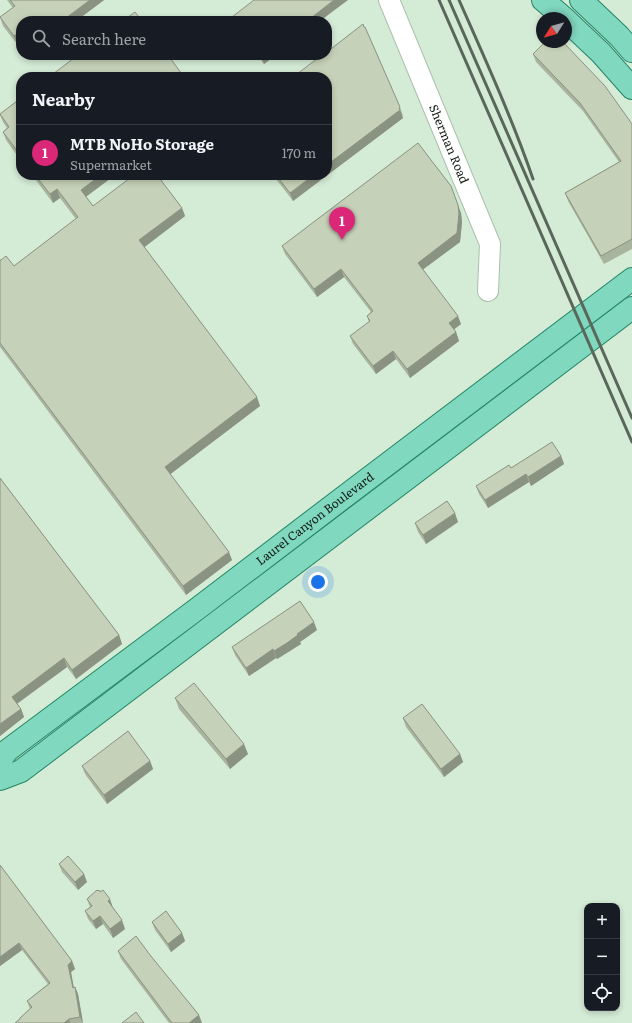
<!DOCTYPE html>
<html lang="en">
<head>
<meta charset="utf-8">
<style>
	:root { --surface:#171b24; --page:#242831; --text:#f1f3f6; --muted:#9ea1a6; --line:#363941; --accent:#db2777 }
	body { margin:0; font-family:Literata,serif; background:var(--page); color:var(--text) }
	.controls { position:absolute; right:12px; bottom:12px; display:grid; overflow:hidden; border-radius:8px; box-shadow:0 2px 6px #0003 }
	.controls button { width:36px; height:36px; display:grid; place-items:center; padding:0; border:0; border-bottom:1px solid var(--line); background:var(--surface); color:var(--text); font:20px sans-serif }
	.compass { position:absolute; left:536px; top:12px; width:36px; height:36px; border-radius:50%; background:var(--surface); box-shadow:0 2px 6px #0003; rotate:233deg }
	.you { position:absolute; left:318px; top:582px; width:14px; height:14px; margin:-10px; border:3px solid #fff; border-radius:50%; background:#1a73e8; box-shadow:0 0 0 6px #1a73e833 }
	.badge { display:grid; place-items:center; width:26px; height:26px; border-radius:50%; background:var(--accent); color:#fff; font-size:13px; font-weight:700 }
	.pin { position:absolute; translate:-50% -33px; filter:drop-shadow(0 1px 2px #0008) }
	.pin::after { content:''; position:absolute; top:21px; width:14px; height:12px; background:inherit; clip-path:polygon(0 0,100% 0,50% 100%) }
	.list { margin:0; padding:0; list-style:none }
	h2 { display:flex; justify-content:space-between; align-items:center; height:52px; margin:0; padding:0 16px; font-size:17px }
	h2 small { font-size:13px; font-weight:400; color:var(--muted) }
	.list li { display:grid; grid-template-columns:26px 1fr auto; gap:12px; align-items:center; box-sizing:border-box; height:56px; padding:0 16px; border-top:1px solid var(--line) }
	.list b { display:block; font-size:15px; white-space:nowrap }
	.list p { margin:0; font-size:13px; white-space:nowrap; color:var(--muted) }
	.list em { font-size:13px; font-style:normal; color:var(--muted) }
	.icon { flex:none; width:22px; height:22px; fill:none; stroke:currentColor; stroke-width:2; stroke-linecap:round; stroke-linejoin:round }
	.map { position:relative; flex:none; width:632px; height:1023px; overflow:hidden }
	.search { position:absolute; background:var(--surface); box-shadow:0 2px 6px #0003; left:16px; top:16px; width:316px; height:44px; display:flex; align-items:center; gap:10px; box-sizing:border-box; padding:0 14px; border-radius:16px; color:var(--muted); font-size:15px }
	.panel { position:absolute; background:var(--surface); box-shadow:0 2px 6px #0003; left:16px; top:72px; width:316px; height:108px; border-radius:16px }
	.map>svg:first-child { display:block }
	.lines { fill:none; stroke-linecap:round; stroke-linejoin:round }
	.minor-casing { stroke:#aac0ac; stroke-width:22 }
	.major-casing { stroke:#238566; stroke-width:24 }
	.minor { stroke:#fff; stroke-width:20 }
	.major { stroke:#80d8be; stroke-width:22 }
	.rail { stroke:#5a675b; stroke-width:3 }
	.wall { fill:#a9b49e }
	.shaded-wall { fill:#8a9281 }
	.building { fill:#c5d1b8; stroke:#8a9281 }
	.labels { text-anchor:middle; stroke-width:3; stroke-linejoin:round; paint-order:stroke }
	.street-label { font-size:12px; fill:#121a13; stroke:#d4ebd6 }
</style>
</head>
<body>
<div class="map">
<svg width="632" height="1023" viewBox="0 0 632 1023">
	<rect width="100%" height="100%" fill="#d4ebd6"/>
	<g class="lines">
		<defs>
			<g id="minor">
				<path id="s1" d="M 389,0 L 490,244 L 488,291"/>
			</g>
			<g id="major">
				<polyline points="543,0 564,18"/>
				<polyline points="581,0 619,36 632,51"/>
				<polyline points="566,20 601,53 632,88"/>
				<path id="s2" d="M 0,760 L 8,750 L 197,609 L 340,500 L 632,279"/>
				<polyline points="0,779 21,771 632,308"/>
			</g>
		</defs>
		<!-- minor casing -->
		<use href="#minor" class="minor-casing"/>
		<!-- major casing -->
		<use href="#major" class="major-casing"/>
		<!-- minor -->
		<use href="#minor" class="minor"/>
		<!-- major -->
		<use href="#major" class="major"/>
		<!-- rail -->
		<g class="rail">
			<polyline points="439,0 632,442"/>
			<polyline points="449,0 632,418"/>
			<path d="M 459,0 C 485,59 512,118 533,179"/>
		</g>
	</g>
	<!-- wall -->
	<g class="wall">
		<polygon points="7,0 104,0 76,21 21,21 21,42 17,44 3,26 0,17 13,8"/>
		<polygon points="533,54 632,124 632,249 604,264 568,201 565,193 619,162 583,111 536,62"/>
		<polygon points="257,55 276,55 264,64"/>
		<polygon points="327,77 400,107 403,116 402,116 403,118 293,201 273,175 327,175"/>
		<polygon points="21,98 21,161 6,140 3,132 7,128 3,122 0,115"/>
		<polygon points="32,175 115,175 86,197 93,206 182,208 185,216 144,247 260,406 170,474 232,560 186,595 0,347 0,260 14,266 76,219 60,198 53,203"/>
		<polygon points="461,213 462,222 460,242 423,269 461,324 454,329 456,332 459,341 410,378 396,359 376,374 353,344 350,336 369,322 367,316 371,312 344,277 317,297 285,254 282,246"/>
		<polygon points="561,456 564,464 531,486 529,482 488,508 479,494 476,486 511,468"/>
		<polygon points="0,478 119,635 122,644 76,679 67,667 17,704 21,709 24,717 0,736"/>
		<polygon points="458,522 426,544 418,532 415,523"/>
		<polygon points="317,630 300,642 301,644 290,651 277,659 276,658 249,676 235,655 232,647"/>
		<polygon points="175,698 248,754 230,769 179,709"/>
		<polygon points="403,718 460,754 463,762 444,777 406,727"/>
		<polygon points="150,761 153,769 107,804 85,774 82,766"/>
		<polygon points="59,864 87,882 78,890 62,872"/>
		<polygon points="0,865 72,961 75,969 71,972 74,988 75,987 78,994 83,1023 15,1023 30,1009 27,1001 48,984 22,950 0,966"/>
		<polygon points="87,899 113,908 125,929 113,938 103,924 96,929 88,919 85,911 90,907"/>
		<polygon points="152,922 182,933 185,941 171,952 155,930"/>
		<polygon points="118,951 150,955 202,1023 169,1023 121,959"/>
	</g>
	<!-- shaded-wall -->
	<g class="shaded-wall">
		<polygon points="90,0 104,0 76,21 62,21"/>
		<polygon points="334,0 348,0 320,21 307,21"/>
		<polygon points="21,31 21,42 17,44 14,36"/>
		<polygon points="262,55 276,55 264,64 261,56"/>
		<polygon points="400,110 403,118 293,201 290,193 314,175 327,175 327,165"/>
		<polygon points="101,175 115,175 84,198 81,190"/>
		<polygon points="57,189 60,198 53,203 50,194"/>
		<polygon points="458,205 461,213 462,222 460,242 421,271 418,263"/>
		<polygon points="182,208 185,216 142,249 139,240"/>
		<polygon points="341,269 344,277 317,297 314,289"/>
		<polygon points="458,316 461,324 452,331 449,323"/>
		<polygon points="456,332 459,341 410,378 407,369"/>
		<polygon points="393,351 396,359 376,374 373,366"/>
		<polygon points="257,397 260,406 168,476 165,467"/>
		<polygon points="561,456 564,464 531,486 528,477"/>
		<polygon points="526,474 529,482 488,508 485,500"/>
		<polygon points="455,513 458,522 426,544 423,535"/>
		<polygon points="229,552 232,560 186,595 183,586"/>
		<polygon points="314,622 317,630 300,642 301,644 277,659 274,651 297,634"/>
		<polygon points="119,635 122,644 76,679 72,670"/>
		<polygon points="273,649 276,658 249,676 246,668"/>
		<polygon points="64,658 67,667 15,705 12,697"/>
		<polygon points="21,709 24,717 0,736 0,724"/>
		<polygon points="244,744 248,754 230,769 226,759"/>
		<polygon points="460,754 463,762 444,777 441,769"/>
		<polygon points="150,761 153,769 107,804 104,795"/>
		<polygon points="84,874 87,882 78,890 75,882"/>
		<polygon points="110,899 113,908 111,910 108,901"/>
		<polygon points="100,916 103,924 96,929 93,921"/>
		<polygon points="122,920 125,929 113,938 110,929"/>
		<polygon points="182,933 185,941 171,952 168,944"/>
		<polygon points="19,943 22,950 0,966 0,957"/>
		<polygon points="72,961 75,969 71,972 75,995 73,988 68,965"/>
		<polygon points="75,987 78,994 83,1023 80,1017"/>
		<polygon points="199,1015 202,1023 189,1023"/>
		<polygon points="69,1019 70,1023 64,1023"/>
	</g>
	<!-- building -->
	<g class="building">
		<polygon points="10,0 90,0 62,21 21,21 21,31 14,36 0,17 15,6"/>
		<polygon points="254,0 334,0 307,21 235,21 232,17"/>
		<polygon points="135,12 142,21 123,21"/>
		<polygon points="363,24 364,27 365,27 400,107 399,108 400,110 327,165 327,77 293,77 322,55 327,55 327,52"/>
		<polygon points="545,42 563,42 605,86 632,124 632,239 601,256 565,193 621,161 580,103 533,54"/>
		<polygon points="78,55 168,55 184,77 49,77"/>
		<polygon points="21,98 21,156 3,132 9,127 0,114"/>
		<polygon points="418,143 451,186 458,205 459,213 457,233 418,263 458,316 449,323 456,332 407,369 393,351 373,366 350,336 370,321 367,316 373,311 341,269 314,289 282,246"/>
		<polygon points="35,175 101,175 81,190 93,206 134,175 157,175 182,208 139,240 257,397 165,467 229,552 183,586 0,343 0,260 1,260 6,256 14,266 78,217 57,189 50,194"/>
		<polygon points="276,175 314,175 290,193"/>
		<polygon points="552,442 561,456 528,477 526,474 485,500 476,486 509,465 511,468"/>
		<polygon points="0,478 119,635 72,670 64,658 12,697 21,709 0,724"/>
		<polygon points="447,501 455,513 423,535 415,523"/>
		<polygon points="300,601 314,622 297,634 298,635 287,643 274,651 273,649 246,668 232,647"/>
		<polygon points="194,683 244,744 226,759 175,698"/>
		<polygon points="422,704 460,754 441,769 403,718"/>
		<polygon points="128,731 150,761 104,795 82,766"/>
		<polygon points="68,856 84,874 75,882 59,864"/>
		<polygon points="0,865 72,961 68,965 73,988 75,987 80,1017 69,1019 64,1023 15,1023 20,1019 20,1018 32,1007 27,1001 50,983 19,943 0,957"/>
		<polygon points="97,890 98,891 99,890 100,892 103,890 110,899 108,901 122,920 110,929 100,916 93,921 85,911 92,906 87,899 88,899 88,898"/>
		<polygon points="166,911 182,933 168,944 152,922"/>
		<polygon points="136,936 150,955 199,1015 189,1023 172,1023 118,951"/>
		<polygon points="136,1012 144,1023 122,1023"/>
	</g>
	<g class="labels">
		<!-- street labels -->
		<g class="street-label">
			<text dy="4" stroke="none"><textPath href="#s1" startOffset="156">Sherman Road</textPath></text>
			<text dy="4" stroke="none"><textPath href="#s2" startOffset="397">Laurel Canyon Boulevard</textPath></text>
		</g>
	</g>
</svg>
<div class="controls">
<button>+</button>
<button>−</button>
<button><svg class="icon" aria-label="locate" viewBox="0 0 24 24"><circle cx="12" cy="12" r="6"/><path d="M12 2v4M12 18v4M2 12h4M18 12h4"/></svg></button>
</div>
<svg class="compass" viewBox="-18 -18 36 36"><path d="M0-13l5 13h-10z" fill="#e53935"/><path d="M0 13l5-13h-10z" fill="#9ea1a6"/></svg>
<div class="you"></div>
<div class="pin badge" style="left:342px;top:240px">1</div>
<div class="search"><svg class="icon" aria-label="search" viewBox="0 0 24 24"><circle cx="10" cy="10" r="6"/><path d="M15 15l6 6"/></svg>Search here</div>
<section class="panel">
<h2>Nearby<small></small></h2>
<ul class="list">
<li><span class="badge">1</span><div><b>MTB NoHo Storage</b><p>Supermarket</p></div><em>170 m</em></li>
</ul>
</section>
</div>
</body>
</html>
